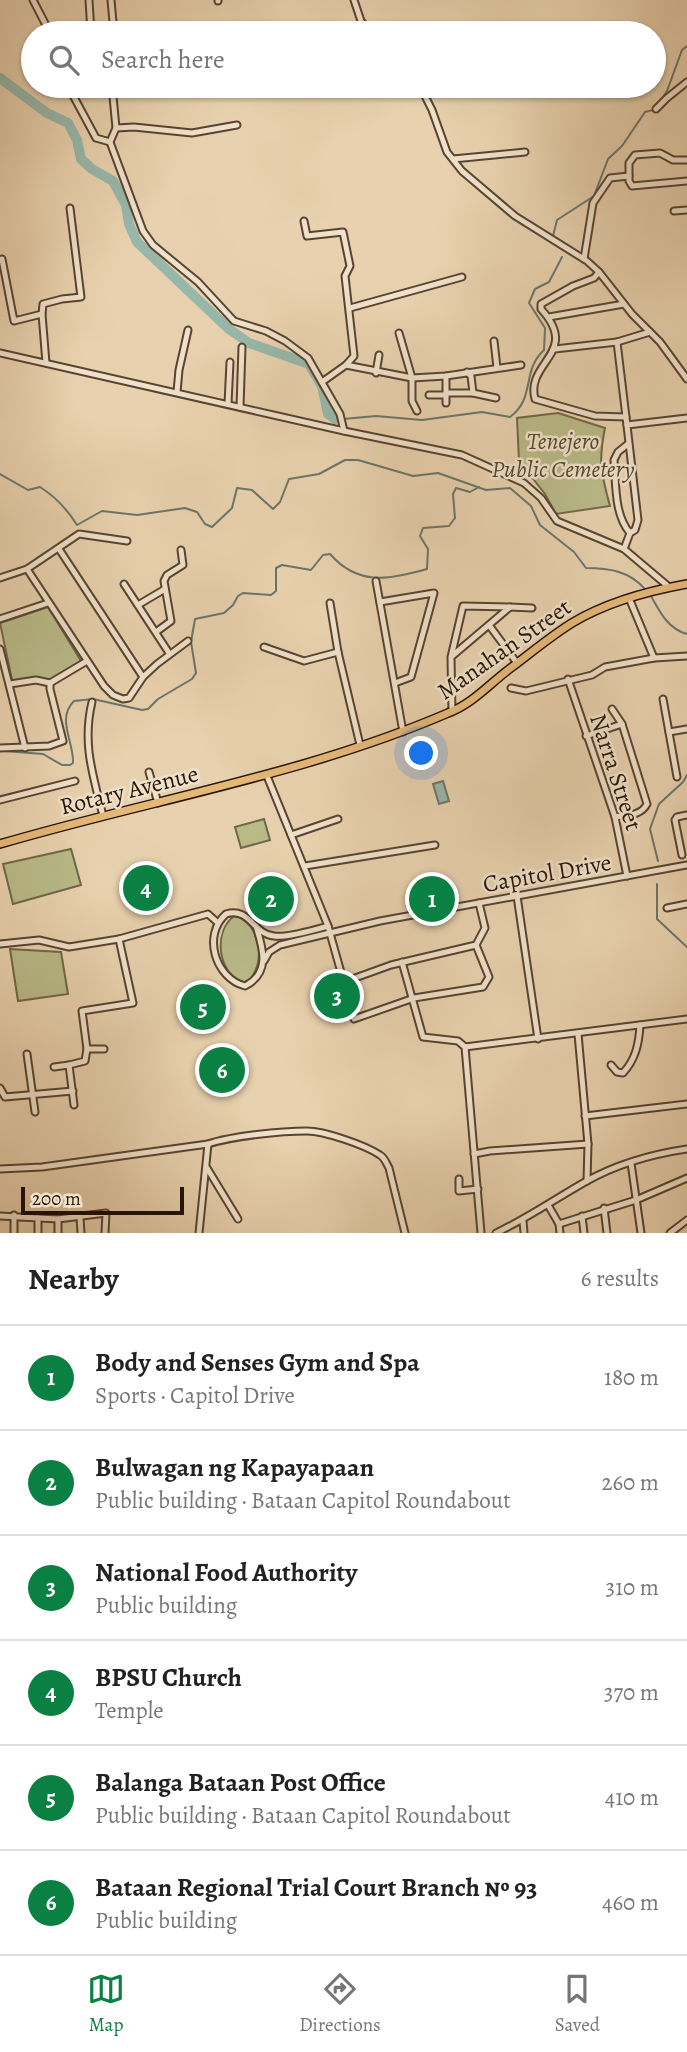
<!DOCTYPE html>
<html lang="en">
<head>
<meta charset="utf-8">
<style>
	:root { --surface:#fff; --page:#f2f2f2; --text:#222; --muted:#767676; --line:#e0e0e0; --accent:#0b8043 }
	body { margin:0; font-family:Alegreya,serif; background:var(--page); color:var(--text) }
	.scale { position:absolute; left:21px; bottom:18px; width:163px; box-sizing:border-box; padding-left:7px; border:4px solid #281507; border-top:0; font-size:19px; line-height:24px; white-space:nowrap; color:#281507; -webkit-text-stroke:5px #f0e1ca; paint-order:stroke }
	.you { position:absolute; left:422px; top:754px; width:24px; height:24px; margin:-18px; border:5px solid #fff; border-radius:50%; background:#1a73e8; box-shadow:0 0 0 10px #1a73e833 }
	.badge { display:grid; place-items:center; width:46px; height:46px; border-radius:50%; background:var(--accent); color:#fff; font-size:23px; font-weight:700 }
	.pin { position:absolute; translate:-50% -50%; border:4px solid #fff; box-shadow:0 2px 7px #0006 }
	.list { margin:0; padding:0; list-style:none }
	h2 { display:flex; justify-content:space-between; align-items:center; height:91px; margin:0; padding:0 28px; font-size:30px }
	h2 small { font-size:23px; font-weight:400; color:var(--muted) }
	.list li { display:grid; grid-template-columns:46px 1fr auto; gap:21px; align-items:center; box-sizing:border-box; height:105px; padding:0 28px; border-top:2px solid var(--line) }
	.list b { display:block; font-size:26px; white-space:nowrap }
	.list p { margin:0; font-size:23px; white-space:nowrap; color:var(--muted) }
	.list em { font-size:23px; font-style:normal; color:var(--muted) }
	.icon { flex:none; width:38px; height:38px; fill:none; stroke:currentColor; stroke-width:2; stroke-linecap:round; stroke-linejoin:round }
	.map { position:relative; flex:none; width:687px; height:1233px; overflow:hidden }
	.search { position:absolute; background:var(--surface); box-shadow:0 2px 5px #0004; left:21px; right:21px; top:21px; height:77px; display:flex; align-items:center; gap:18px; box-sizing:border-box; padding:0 24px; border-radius:38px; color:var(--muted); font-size:26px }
	.sheet { height:721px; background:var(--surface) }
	nav { display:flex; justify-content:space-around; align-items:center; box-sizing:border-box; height:98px; border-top:2px solid var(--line); background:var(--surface); font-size:19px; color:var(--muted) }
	nav a { display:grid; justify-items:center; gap:4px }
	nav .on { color:var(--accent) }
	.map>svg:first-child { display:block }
	.green { fill:#b9ba88; stroke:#706848; stroke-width:2 }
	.water { fill:#97b7aa; stroke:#6b7669; stroke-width:2 }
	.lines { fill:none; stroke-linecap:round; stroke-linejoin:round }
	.stream { stroke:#6b7669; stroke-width:2 }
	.river { stroke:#97b7aa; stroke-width:10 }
	.minor-casing { stroke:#584431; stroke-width:9 }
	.major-casing { stroke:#281507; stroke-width:10 }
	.minor { stroke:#f0e1ca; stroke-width:5 }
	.major { stroke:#e4b877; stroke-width:7 }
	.labels { text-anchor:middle; stroke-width:5; stroke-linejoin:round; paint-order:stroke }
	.park-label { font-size:24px; font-style:italic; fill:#54472e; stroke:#f0e1ca }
	.street-label { font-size:24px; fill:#281507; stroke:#f0e1ca }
</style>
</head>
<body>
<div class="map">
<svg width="687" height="1233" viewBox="0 0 687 1233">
	<rect width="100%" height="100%" fill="#e8d1ae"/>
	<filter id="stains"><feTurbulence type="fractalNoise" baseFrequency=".00286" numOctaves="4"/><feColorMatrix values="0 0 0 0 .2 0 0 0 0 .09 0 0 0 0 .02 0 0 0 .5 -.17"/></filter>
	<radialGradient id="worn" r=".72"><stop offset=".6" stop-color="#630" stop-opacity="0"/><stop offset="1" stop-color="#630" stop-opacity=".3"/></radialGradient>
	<!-- green -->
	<g class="green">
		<path d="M 558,413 L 605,428 C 598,462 601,473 610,506 L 556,514 L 545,494 L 519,461 L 517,418 Z"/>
		<polygon points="48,607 81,661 50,680 12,680 0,623"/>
		<polygon points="264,819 270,840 241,848 235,827"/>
		<polygon points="71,849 81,885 13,904 3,864"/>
		<path d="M 234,916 L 240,916 C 253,925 258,938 259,953 C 259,965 251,991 236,979 C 217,965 215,931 234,916 Z"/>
		<polygon points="10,949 61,952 68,994 18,1001"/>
	</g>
	<!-- water -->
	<polygon class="water" points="443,781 449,801 439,804 433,784"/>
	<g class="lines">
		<!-- stream -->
		<g class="stream">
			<polyline points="659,103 667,91 682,50 687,46"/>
			<polyline points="553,236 557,220 594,196 608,159 622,146 645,112 653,110"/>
			<path d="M 343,419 L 376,416 L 422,420 L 482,412 L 510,417 C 536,398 521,371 544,350 L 545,328 L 529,303 L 535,289 L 549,282 L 562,257"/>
			<path d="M 0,474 L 28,490 L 40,487 C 56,497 67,509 77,525 L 102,511 L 137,515 L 185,508 L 197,512 L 205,524 L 212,527 L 232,508 L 237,488 L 252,490 L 273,509 L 280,502 L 289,479 L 319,474 L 345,460 L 358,460 L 413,476 L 438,473 L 486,490 L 510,488 L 531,506 L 540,525 L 574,552 L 586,568 C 609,568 629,571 645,589"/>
			<path d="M 651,596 C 660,612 668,629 687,634"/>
			<path d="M 4,751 L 43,754 L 62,765 L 70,765 L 73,763 C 74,741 56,719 74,701 L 93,699 L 142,710 L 148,709 L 158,699 L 192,679 L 196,673 L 191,642 L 195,619 L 224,613 L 233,605 L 238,596 L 243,593 L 271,595 L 276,591 L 276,568 L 282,565 L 311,570 L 323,555 L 330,554 C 358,586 389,580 427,569 L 428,549 L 420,536 L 423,528 L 449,526 L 455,518 L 453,494 L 456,488 L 470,492 L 479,487"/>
			<polyline points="658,861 650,829 659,804 683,782 687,775"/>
			<polyline points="657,884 657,919 687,947"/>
		</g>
		<!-- river -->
		<polyline class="river" points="0,78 47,113 68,123 77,140 81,159 92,169 113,181 126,205 129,224 137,242 229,329 249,343 309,364 322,386 328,414 335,419"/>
		<defs>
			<g id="minor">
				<polyline points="33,0 50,33"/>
				<polyline points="89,0 91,33"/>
				<polyline points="111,0 114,33"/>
				<polyline points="218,0 218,1"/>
				<polyline points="354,0 361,21 371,33"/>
				<polyline points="68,86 96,138 110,142"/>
				<polyline points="112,86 116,128 110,142 143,231 153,245 198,282 234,321 266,331 285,341 308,358 340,414 344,431"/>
				<polyline points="420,86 432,110 447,152 462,171 515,216 587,261 599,272 632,314 660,342 687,379"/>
				<polyline points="656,109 667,98 687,82"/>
				<polyline points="116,128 134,127 192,133 237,125"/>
				<polyline points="453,159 525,152"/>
				<polyline points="687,160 673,160 660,153 635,155 629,163 629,181 632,186 687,181"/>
				<polyline points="674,211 687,210"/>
				<polyline points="304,221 307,236 343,232 350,266 345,276 354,356 346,365 322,382"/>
				<polyline points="2,259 14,321 42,314 46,363"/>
				<polyline points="584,259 593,203 610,178 629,176"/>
				<path d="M 599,272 L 594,278 L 573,286 L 541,304 L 541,309 C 581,353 525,362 535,399 L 595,416 L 626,417 L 617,342"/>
				<polyline points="350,308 462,277"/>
				<polyline points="42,314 43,304 62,299 81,297 70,208"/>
				<polyline points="549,317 624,304"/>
				<polyline points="399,333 412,378 412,401 417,411"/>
				<polyline points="494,341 497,368"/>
				<polyline points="555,349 617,342 650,332"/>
				<polyline points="0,353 344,431 462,455 524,483 541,498 557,521 624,549 669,587"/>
				<polyline points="346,365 412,378 446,376 521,365"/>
				<polyline points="376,373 379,355"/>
				<polyline points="446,376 446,403"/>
				<polyline points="177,392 179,370 188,330"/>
				<polyline points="446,393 473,393 471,376 467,372"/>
				<polyline points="473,393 496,398"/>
				<polyline points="429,395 446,395"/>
				<polyline points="228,404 230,362"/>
				<polyline points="240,407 242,347"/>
				<polyline points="627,425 687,418"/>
				<path d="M 628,444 L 618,452 L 614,460 C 616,483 614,515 630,533"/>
				<polyline points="59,549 143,677"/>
				<polyline points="624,549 630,533 635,530 638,520 626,417"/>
				<polyline points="27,569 104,686 113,695 123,699 129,698 143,677 157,664 188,641"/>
				<polyline points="0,578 27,569 79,534 127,541"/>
				<polyline points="376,581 403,732"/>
				<polyline points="124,584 169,653"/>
				<polyline points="629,598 654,658"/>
				<polyline points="380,602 434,593 411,677 395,683"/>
				<polyline points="330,603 338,652"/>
				<polyline points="138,605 165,589"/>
				<polyline points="510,607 532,608"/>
				<polyline points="0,619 48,603"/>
				<polyline points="489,625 517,663"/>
				<polyline points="156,632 171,621 164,581 167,575 183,565 181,550"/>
				<polyline points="264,647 304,661 338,652 360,745"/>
				<polyline points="0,649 25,748"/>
				<polyline points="451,657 463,606 510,607 451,657 452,712"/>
				<polyline points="568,679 615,817 627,876"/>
				<polyline points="10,684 36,680 50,683 87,661"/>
				<polyline points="511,688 526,691 592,675 605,667 654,658 687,656"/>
				<polyline points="663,699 677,777"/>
				<path d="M 92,702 C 82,744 93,775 103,816"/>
				<polyline points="612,709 622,724"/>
				<polyline points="669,732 687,729"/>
				<path d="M 586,736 L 622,724 L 647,804 C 641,816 627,815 615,817"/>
				<polyline points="0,748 49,746 63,741 50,689 50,683"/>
				<polyline points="149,772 158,803"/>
				<polyline points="267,776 328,926 354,1019 414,998 483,987 489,977 476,945"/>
				<polyline points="0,800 75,781"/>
				<polyline points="291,835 338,819"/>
				<polyline points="682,855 675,820 677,817 687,815"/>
				<polyline points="305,866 435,845"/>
				<polyline points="517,896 538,1039"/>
				<polyline points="667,908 687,904"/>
				<path d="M 256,926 C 263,948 271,973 245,986 C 215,978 202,935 226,914 C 250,907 253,934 274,936 C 287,938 314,930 328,926"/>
				<polyline points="0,944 39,940 69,947 119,939 208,914 218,923"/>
				<polyline points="264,961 269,952 280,945 380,921 687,865"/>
				<polyline points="402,962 423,1037 458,1041 465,1047 481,1233"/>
				<polyline points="344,982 391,965 476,945 485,928 479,903"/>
				<polyline points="578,1034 588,1144 587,1181"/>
				<polyline points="465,1047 687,1019"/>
				<polyline points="87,1049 104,1049"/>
				<polyline points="27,1054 35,1112"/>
				<path d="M 611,1065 L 617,1072 L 623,1073 C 636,1059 639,1043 640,1025"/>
				<polyline points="54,1067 69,1065"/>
				<polyline points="0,1088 5,1097 73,1091"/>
				<polyline points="74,1105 69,1065 85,1061 87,1049 82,1011 133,1003 119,939"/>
				<polyline points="585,1116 687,1104"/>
				<polyline points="474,1154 490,1151 588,1144"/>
				<polyline points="631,1163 641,1233"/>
				<polyline points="207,1168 238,1219"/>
				<path d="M 0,1169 L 42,1167 L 208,1144 C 232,1136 281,1131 307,1131 C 324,1131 365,1145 380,1155 C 385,1158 386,1163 389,1168 L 405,1233"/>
				<polyline points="459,1179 459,1191 478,1189"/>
				<polyline points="548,1205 559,1224 560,1233"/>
				<polyline points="604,1208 607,1233"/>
				<polyline points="0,1216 58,1219 106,1213 105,1233"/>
				<polyline points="582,1216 584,1233"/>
				<polyline points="80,1218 81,1233"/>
				<polyline points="58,1219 58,1233"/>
				<polyline points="523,1221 524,1233"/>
				<polyline points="559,1224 636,1200 687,1178"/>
				<polyline points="14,1233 14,1215"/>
				<polyline points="38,1233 38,1218"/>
				<polyline points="199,1233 208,1144"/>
				<path d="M 496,1233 C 528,1218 555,1199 585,1182 C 615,1165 653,1154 687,1149"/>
				<polyline points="670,1233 687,1220"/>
			</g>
			<path id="major" d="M 0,844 C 149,800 304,775 448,713 C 474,703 490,683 512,667 C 532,652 551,636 572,623 C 607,602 648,591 687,584"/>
		</defs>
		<!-- minor casing -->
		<use href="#minor" class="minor-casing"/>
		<!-- major casing -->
		<use href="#major" class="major-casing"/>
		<!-- minor -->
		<use href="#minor" class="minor"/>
		<!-- major -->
		<use href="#major" class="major"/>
	</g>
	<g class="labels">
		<!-- park labels -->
		<g class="park-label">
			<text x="563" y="449">Tenejero<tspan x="563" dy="28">Public Cemetery</tspan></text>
		</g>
		<!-- street labels -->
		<g class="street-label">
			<text transform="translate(504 649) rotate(-35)" y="8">Manahan Street</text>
			<text transform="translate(616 772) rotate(72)" y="8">Narra Street</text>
			<text transform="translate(129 790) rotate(-14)" y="8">Rotary Avenue</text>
			<text transform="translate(547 873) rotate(-10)" y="8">Capitol Drive</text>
		</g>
	</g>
	<rect width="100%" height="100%" filter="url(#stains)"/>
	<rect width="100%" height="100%" fill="url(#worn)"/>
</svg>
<div class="scale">200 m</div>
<div class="you"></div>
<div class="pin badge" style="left:432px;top:899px">1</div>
<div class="pin badge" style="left:271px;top:899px">2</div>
<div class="pin badge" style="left:337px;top:996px">3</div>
<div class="pin badge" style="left:146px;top:888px">4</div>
<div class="pin badge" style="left:203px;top:1007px">5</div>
<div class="pin badge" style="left:222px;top:1070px">6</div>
<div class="search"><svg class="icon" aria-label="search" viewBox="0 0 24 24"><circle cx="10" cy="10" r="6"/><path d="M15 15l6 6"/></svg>Search here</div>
</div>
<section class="sheet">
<h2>Nearby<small>6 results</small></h2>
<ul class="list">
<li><span class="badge">1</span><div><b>Body and Senses Gym and Spa</b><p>Sports · Capitol Drive</p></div><em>180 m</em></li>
<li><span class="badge">2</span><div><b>Bulwagan ng Kapayapaan</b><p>Public building · Bataan Capitol Roundabout</p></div><em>260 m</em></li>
<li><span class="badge">3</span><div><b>National Food Authority</b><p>Public building</p></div><em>310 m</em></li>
<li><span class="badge">4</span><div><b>BPSU Church</b><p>Temple</p></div><em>370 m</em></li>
<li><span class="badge">5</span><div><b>Balanga Bataan Post Office</b><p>Public building · Bataan Capitol Roundabout</p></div><em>410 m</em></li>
<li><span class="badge">6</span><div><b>Bataan Regional Trial Court Branch № 93</b><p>Public building</p></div><em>460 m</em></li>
</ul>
</section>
<nav>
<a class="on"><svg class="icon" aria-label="map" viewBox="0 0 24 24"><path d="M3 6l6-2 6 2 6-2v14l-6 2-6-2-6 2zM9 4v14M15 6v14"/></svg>Map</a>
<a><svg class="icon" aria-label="directions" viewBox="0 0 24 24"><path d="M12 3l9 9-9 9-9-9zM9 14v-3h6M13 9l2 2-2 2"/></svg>Directions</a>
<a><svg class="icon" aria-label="saved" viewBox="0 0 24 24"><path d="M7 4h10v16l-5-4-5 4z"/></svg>Saved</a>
</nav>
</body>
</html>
